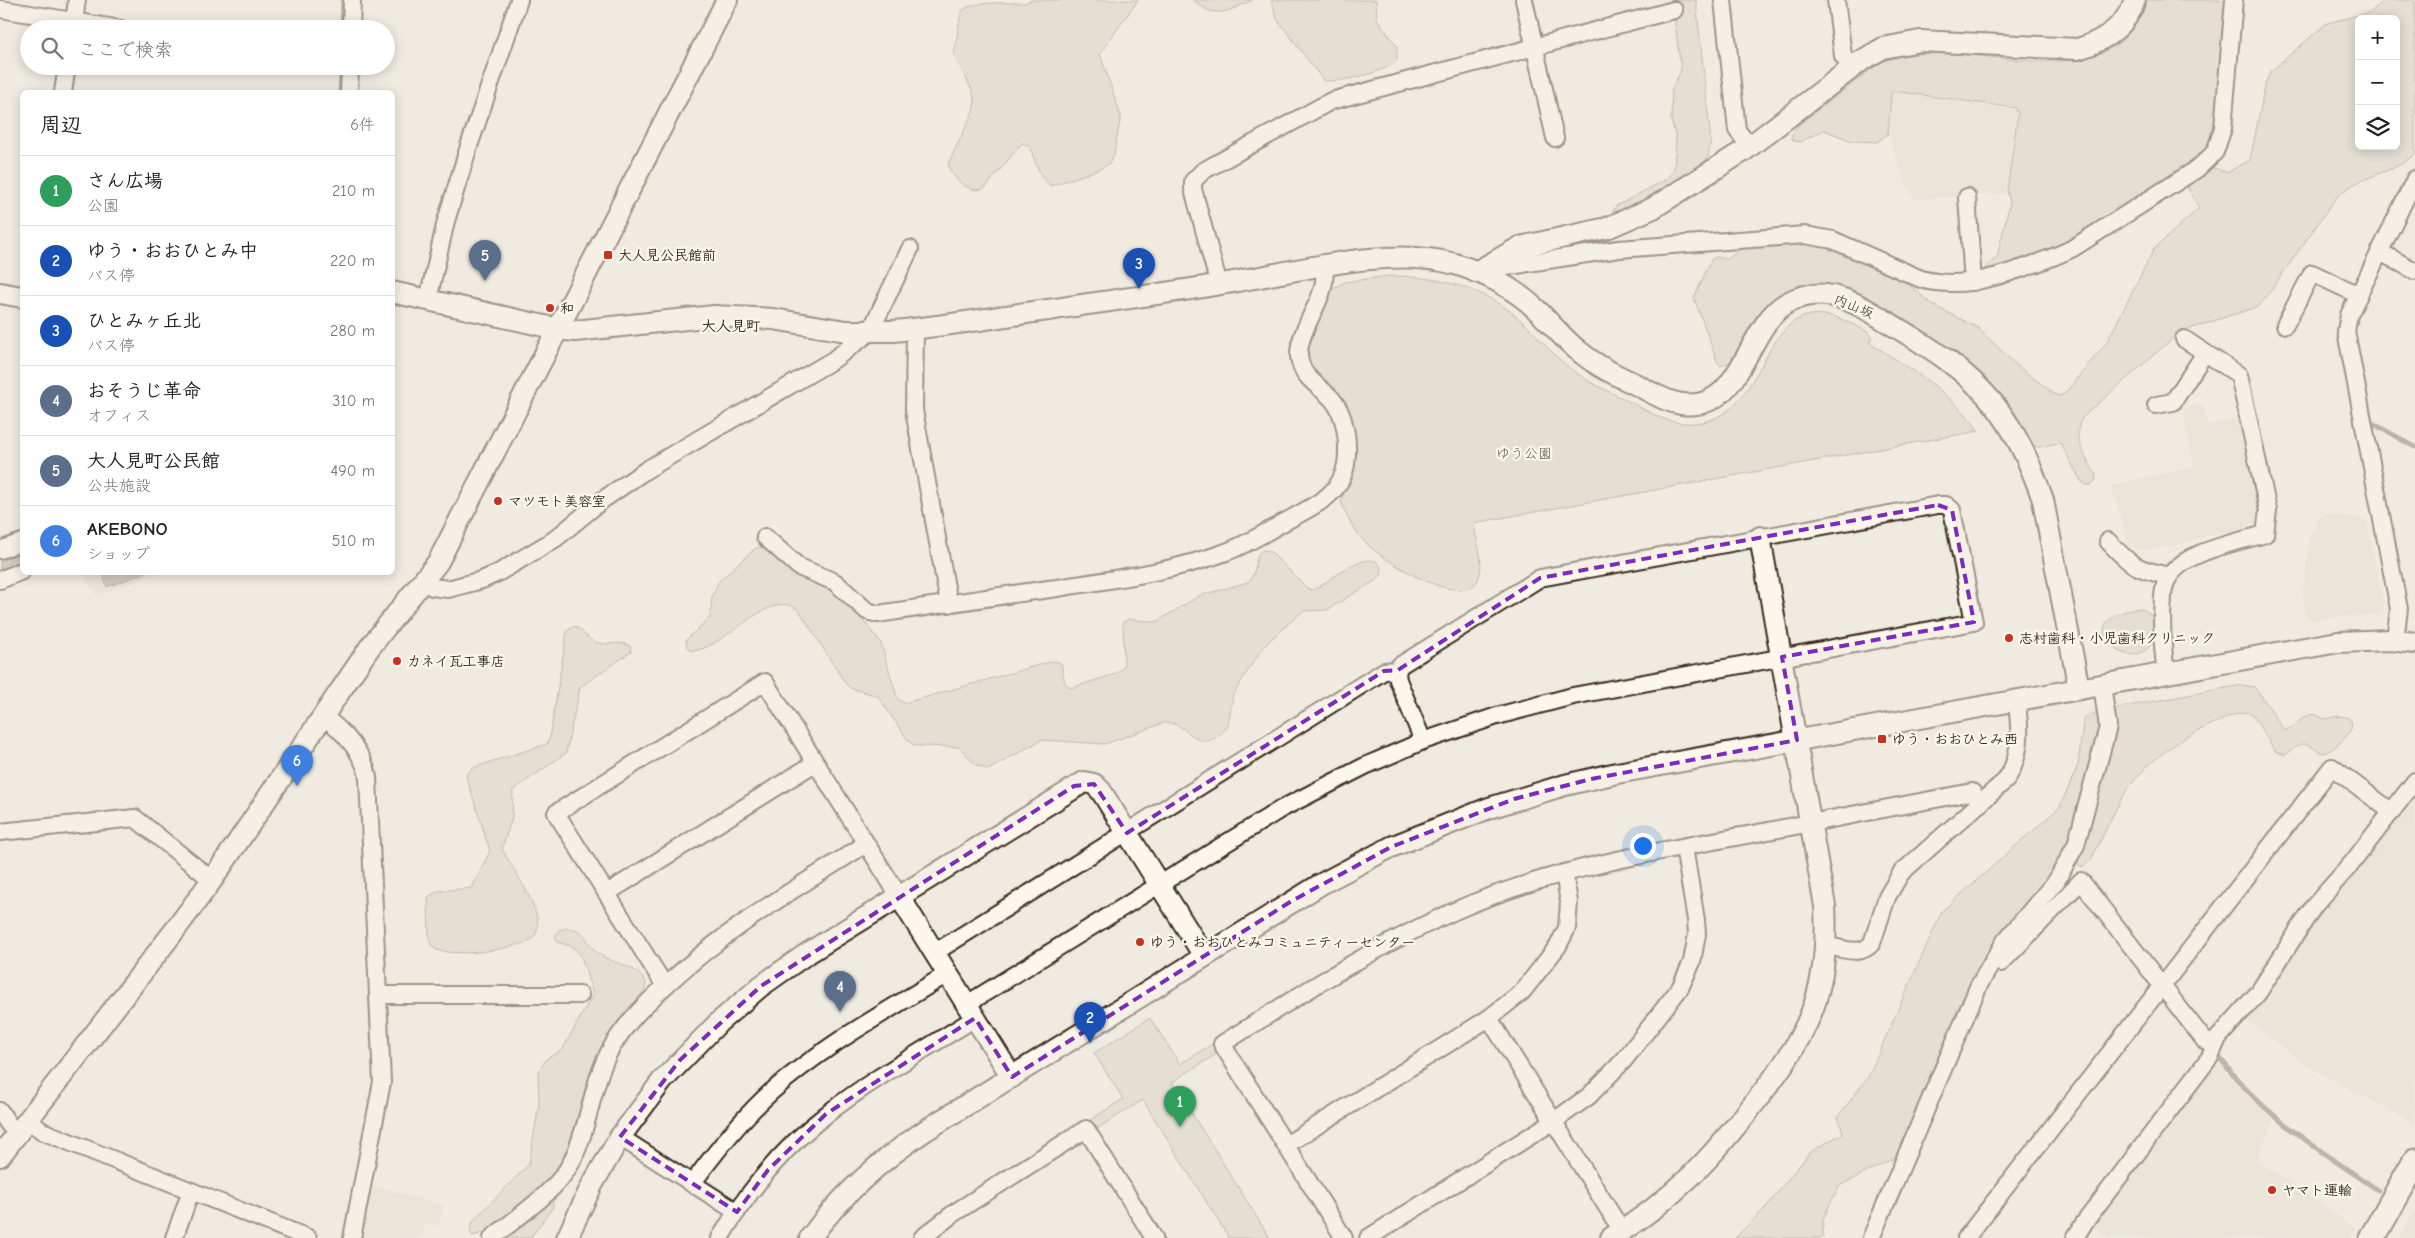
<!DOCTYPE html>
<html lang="ja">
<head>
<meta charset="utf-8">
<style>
	:root { --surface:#fff; --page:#f6f6f6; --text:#222; --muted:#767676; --line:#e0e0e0; --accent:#1a73e8 }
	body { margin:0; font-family:"Comic Neue","Klee One",sans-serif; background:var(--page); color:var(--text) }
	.controls { position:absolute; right:15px; top:15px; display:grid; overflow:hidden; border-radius:8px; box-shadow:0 2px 12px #0003 }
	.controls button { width:45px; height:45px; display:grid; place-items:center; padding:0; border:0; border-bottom:1px solid var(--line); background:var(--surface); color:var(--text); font:25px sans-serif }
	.you { position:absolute; left:1642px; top:845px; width:18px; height:18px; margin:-12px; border:4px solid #fff; border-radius:50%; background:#1a73e8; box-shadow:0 0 0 8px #1a73e833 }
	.badge { display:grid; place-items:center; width:32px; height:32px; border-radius:50%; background:var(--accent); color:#fff; font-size:16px; font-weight:700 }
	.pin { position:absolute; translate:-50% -41px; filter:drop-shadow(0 1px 2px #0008) }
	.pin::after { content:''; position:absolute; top:26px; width:18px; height:15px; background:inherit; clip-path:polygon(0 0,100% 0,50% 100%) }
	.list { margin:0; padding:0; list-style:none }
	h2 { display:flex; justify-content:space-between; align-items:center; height:65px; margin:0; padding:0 20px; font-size:21px }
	h2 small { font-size:16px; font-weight:400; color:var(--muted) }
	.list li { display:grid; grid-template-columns:32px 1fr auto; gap:15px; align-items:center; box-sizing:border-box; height:70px; padding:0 20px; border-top:1px solid var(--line) }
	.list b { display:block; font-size:19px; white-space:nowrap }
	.list p { margin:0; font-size:16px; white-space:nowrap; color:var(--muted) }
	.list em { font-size:16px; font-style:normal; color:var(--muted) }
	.icon { flex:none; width:28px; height:28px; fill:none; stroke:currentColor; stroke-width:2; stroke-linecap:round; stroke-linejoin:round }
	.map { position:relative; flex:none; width:2415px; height:1238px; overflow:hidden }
	.search { position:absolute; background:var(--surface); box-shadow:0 2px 12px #0003; left:20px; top:20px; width:375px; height:55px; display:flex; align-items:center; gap:12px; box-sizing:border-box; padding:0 18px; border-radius:28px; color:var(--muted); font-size:19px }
	.panel { position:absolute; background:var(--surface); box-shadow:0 2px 12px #0003; left:20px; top:90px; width:375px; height:485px; border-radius:8px }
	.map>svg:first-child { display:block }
	.built { fill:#e2dcd1 }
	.green { fill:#d5cec3; stroke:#887c70; fill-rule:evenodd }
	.water { fill:#aca397; stroke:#7f7367 }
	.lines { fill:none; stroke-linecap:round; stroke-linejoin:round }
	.stream { stroke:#7f7367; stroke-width:5 }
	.minor-casing { stroke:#3b2a1e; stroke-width:20 }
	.tertiary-casing { stroke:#3b2a1e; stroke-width:24 }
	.primary-casing { stroke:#3b2a1e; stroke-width:29 }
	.minor { stroke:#fbf7ec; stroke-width:16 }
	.tertiary { stroke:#fbf7ec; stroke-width:20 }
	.primary { stroke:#fbf7ec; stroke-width:25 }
	.marked { fill:none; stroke:#7b2cbf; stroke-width:4; stroke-dasharray:10 6; stroke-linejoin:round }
	.poi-dot { fill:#c8321e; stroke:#fbf7ec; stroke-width:2 }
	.labels { text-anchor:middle; stroke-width:4.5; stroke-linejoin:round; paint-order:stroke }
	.poi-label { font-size:14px; font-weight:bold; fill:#3b2a1e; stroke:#fbf7ec; text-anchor:start }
	.street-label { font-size:14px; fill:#3b2a1e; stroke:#fbf7ec }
	.park-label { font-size:14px; fill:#625347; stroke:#fbf7ec }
	.neighbourhood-label { font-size:15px; font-weight:bold; fill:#3b2a1e; stroke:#fbf7ec }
</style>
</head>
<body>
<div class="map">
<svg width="2415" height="1238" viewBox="0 0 2415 1238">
	<rect width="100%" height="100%" fill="#f0ebe0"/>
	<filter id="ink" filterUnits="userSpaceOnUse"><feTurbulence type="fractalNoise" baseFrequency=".02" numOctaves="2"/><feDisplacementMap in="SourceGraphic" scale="10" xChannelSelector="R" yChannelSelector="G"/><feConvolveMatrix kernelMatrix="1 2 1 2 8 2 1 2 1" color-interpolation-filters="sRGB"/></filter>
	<g filter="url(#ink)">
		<!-- built -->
		<g class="built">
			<polygon points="1894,91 2017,110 2006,193 1913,200 1891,145 1888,113 1891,94"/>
			<polygon points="2203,403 2208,425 2241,418 2262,511 2259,529 2227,538 2226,531 2182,544 2140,551 2128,543 2111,485 2194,467 2182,408"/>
			<polygon points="2322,513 2367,519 2384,608 2380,615 2335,617 2312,621 2305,616 2303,590 2309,540"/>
			<polygon points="81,573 160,573 97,596"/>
			<polygon points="2415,790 2415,1124 2305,1065 2244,1017 2303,932"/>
			<polygon points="2216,1058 2230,1079 2274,1120 2256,1159 2355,1228 2350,1238 2108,1238 2090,1224"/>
			<polygon points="370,1184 444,1206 438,1226 426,1223 421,1238 359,1238"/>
			<polygon points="2415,1210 2415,1238 2399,1238 2401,1235"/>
		</g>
		<!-- green -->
		<g class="green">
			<path d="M 1032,0 L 1138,0 L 1100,54 L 1121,116 L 1114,154 L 1110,163 L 1100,169 L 1051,186 L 1042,178 L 1029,146 L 1022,143 L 986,187 C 972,197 951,178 948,164 L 973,112 L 975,101 L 972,90 L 954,55 L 961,12 C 970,0 1008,3 1025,3 Z"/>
			<path d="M 1193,0 L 1253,0 C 1227,11 1217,21 1193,0 Z"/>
			<path d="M 1271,0 L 1376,0 L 1377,19 L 1397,46 L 1397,60 C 1389,72 1337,84 1323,80 L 1277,19 Z"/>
			<path d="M 1672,0 L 1696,0 L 1711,141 C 1710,147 1709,154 1707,159 C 1698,178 1635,206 1615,215 L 1612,213 L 1616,206 L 1667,179 L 1674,169 L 1676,138 L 1671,120 L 1672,89 L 1681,70 Z"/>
			<path d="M 2147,0 L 2228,0 L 2214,138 L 2202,156 L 2069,242 L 2052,251 L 1985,272 L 1984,269 L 1997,257 L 2010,202 L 2007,191 L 2018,113 L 2015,108 L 1894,91 L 1891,94 L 1888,134 L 1877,142 L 1852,141 L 1824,130 L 1800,142 L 1794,141 L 1791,136 L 1798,125 L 1878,64 C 1958,24 2109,116 2147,0 Z"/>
			<path d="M 2383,0 L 2415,0 L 2415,154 C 2391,176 2359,174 2336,198 L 2264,300 L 2257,307 L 2180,332 L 2084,416 C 2069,436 2086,456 2096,475 L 2095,481 L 2091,485 L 2086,485 L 2081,481 L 2061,444 C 2052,441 2044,450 2034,446 C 2027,438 2024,428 2018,420 C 2008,405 1997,391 1985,378 C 1958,350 1868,290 1830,285 C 1812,282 1794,286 1779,296 C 1755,311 1744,339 1730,362 L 1721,366 L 1718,363 L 1694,298 L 1711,260 L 1716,257 L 1728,259 L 1742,247 L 1805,242 L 1831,246 L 1903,279 L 1931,304 L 1978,328 L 2013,362 L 2054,394 L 2060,396 L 2065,393 L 2107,342 L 2154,249 L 2199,208 L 2185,183 L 2210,167 L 2228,172 L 2250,160 L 2266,81 L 2271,71 L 2327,23 L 2371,12 ZM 2359,19 L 2396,19 L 2396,146 L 2359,146 Z"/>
			<path d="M 1389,276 C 1439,276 1488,288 1525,324 C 1540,339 1554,356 1571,369 C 1589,383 1610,392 1630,402 C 1644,409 1659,419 1675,422 C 1784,440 1746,257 1869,333 L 1873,337 L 1869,343 C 1910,368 1950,391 1979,431 L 1474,523 C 1475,539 1485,560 1479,577 C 1467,614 1383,560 1367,544 C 1355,533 1346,516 1341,501 L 1354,466 L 1355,447 L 1353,428 L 1309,365 L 1307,354 L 1310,343 L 1332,289 L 1345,282 Z"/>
			<path d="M 763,547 L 801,577 L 831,589 L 857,613 L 881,643 L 896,694 L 899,700 L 905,703 L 1053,661 L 1061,663 L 1065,683 L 1071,688 L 1115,674 L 1124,667 L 1123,622 L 1128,619 L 1156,622 L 1199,596 L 1248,582 C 1261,571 1250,543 1271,552 L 1307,588 L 1312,590 L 1317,588 C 1330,580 1379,540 1382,573 L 1378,579 L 1327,610 L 1303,611 L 1269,641 L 1257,656 L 1233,695 L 1228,726 C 1197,763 1190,719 1164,723 L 1105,744 L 1041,740 L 988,770 L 976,765 L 959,747 L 920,746 L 913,745 L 907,739 L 878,696 L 850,688 L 845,683 L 802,615 C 800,613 797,608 794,607 C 766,592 721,651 691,651 L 687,647 L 686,640 L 710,617 L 712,596 L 719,581 L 751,552 L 756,548 Z"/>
			<path d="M 2140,608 C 2176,622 2145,674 2114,647 C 2088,625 2119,610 2140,608 Z"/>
			<path d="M 574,626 C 583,630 588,640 597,643 C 608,646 620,640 630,646 L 631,652 L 580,687 L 566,753 L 513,790 L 512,818 L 502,848 C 509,865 552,920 533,938 C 527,944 516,945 508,947 C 485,953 459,955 436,950 L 431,944 L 429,938 L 428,897 L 438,891 L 472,888 L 490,851 L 466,776 L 469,771 L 475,767 L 547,744 L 550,736 L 567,631 Z"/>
			<path d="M 2242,685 L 2254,687 L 2258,691 L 2284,730 C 2295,730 2303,711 2316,715 C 2320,716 2322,719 2327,719 C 2336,715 2358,713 2350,731 C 2345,740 2334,748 2325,753 C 2316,753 2311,743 2303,744 C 2296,745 2291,752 2285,755 L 2275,751 L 2251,713 C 2239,710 2226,719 2215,723 C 2182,737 2148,760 2128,789 C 2113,811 2103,837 2091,860 L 2083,867 L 2080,866 L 2077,863 L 2078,857 L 2113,741 L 2114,713 L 2117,708 Z"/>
			<polygon points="2093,713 2101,721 2070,843 2051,876 1999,937 1897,1157 1839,1186 1823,1219 1823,1238 1735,1238 1767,1206 1810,1152 1843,1133 1838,1117 1840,1114 1868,1077 1942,911 2060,807 2078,765 2083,723 2086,716"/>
			<path d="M 566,928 C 589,928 584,944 599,954 C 615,965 635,964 646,982 L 645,990 L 611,1033 L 599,1054 L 590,1076 L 564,1161 L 545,1183 L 486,1232 L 473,1236 L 470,1231 L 473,1221 L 529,1164 L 539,1104 L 538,1073 L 546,1059 L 563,1049 L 593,994 L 581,956 L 573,947 L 557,942 L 555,936 L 559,930 Z"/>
			<polygon points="1150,1018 1180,1064 1214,1043 1220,1052 1172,1082 1270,1238 1229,1238 1143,1100 1095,1130 1089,1121 1123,1099 1094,1053"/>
			<polygon points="550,1201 553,1201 553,1207 530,1238 504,1238"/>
		</g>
		<!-- water -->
		<g class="water">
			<polygon points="22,550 22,561 0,570 0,559"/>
			<polygon points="102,572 145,572 145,573 107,587"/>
		</g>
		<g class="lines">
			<!-- stream -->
			<g class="stream">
				<polyline points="342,29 343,0"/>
				<polyline points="340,92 341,76"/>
				<polyline points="2374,424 2415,447"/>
				<path d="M 2220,1058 C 2261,1115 2321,1151 2378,1190"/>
			</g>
			<defs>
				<g id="minor">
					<polyline points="1524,0 1555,138"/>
					<polyline points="1723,0 1737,130 1749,146"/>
					<polyline points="1836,0 1843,56 1852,68"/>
					<polyline points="0,9 121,29"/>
					<polyline points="73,29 77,0"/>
					<polyline points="351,29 352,0"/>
					<polyline points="63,92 67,66"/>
					<polyline points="349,92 350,66"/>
					<polyline points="1967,197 1973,282"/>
					<polyline points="2380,252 2415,271"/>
					<path d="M 1484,270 L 1619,249 L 1805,235 L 1833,240 L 1921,279 C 1958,289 1991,279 2026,267 C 2042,261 2058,256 2073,248 L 2197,169 L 2215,152 L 2223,128 L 2234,0"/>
					<polyline points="1219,285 1193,189 1193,181 1203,171 1331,101 1674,10"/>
					<polyline points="428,300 446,221 469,146 519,0"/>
					<polyline points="2285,325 2312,273 2359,295"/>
					<polyline points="915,329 914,410 949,604"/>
					<polyline points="2156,405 2173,402 2205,353"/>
					<path d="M 765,537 L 799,567 L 835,582 L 867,611 L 878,614 C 938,605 997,596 1057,588 C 1114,579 1172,572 1226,552 C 1248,544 1269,530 1290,519 C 1315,505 1341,495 1346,464 C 1349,444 1346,415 1332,399 C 1319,385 1301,378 1299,356 C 1298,326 1330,297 1324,266"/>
					<path d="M 2108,541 C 2131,566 2136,569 2169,576"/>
					<polyline points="0,550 22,542"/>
					<polyline points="0,580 22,571"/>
					<polyline points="424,580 432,587 448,589 482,580 498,573 555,539 601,501 646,470 833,360 870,332 910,249"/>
					<polyline points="2395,640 2399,609 2346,331 2349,315 2415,179"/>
					<path d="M 2166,673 C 2163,653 2162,635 2162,615 C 2163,605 2162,594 2165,585 C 2175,552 2236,543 2265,534 L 2268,510 L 2239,375 L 2184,339"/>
					<path d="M 323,716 C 342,730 365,754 368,778 L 382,1082 L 352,1238"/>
					<polyline points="0,832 135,818 212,880"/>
					<polyline points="607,893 815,763"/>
					<path d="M 1825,946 C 1841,947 1860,958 1872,943 L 1887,897 L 1901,873 L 2006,780 C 2022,755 2021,728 2016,700"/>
					<polyline points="934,953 1384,671 1398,670"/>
					<polyline points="1997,960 2001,963 2081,881 2204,1040 2215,1044"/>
					<polyline points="665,986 556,813 765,682 899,896"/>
					<polyline points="379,995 580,995"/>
					<polyline points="967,1004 1281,809 1365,766 1423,741 1497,716 1573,696 1974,622 1952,510 1946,505 1938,505 1540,578 1399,666 1397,673 1398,680 1423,741"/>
					<polyline points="1489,1018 1622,1231"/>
					<polyline points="0,1111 9,1125 18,1132"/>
					<polyline points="28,1120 42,1131 308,1238"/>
					<polyline points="620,1137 737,1212"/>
					<polyline points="1286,1145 1489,1018 1522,992 1558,946 1567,928 1569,902 1564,873"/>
					<path d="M 692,1184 C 716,1151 741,1119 771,1092 C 824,1045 888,1011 947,974"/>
					<polyline points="174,1238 191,1191"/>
					<path d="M 492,1238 C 516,1218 557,1191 571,1163 C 592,1122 591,1074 619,1036 C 632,1017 648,1002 665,986 C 726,929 796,888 866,844"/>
					<path d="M 720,1238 C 748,1191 784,1147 827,1114 C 873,1078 926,1049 975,1018"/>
					<polyline points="922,1238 954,1213 1086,1129 1154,1238"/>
					<path d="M 1344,1238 L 1222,1044 C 1303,993 1382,941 1471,904 C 1560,868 1653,852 1747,835 C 1822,821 1896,806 1972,792 L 1981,803"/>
					<polyline points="1368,1238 1554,1121 1589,1096 1624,1060 1680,988 1692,962 1697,934 1696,920 1684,847"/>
					<polyline points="1871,1238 1979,985 2005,941 2057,880 2076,845 2108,727 2102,685"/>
					<polyline points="1966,1238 2332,767 2392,812"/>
					<polyline points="2075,1238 2084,1223 2210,1057 2218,1038 2258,993 2314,906 2352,863 2415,781"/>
				</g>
				<g id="tertiary">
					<path d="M 1476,272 L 1520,247 L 1607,228 L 1653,208 L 1745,150 L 1861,61 L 1883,48 L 1920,41 L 2078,49 C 2104,41 2126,27 2135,0"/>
					<path d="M 392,292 L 558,329 L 575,331 L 714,316 L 773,319 L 846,331 L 894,331 C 945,326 996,317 1048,310 C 1105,301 1164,294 1221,284 C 1292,273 1386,245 1455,264 C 1485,273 1514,288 1537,310 C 1552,324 1564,340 1580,352 C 1598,367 1618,376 1639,386 C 1652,393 1667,402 1682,404 C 1743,412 1745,327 1787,303 C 1801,295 1818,293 1833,296 C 1855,301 1875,314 1894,326 C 1931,348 1966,370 1994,404 C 2017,433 2031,465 2043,500 L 2079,689"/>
					<polyline points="0,293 22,297"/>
					<polyline points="899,896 1012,1077"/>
					<polyline points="0,1156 175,930 212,880 370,647 438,562 727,0"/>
					<polyline points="567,1238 592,1185 620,1137 662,1081 719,1022 761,986 805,955 1084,782 1094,784 1101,791 1204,956"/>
					<path d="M 810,1238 C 842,1194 881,1160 926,1130 L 1321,884 L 1391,847 L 1489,808 L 1565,785 L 1617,773 L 2338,642 L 2391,640 L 2415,643"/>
					<path d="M 1611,1238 C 1675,1198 1710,1160 1756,1101 C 1778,1073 1799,1045 1812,1011 C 1825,977 1827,942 1825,906 L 1760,537"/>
				</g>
				<polyline id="primary" points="2372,1238 2415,1162"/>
			</defs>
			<!-- minor casing -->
			<use href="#minor" class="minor-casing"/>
			<!-- tertiary casing -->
			<use href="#tertiary" class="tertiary-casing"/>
			<!-- primary casing -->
			<use href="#primary" class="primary-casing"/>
			<!-- minor -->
			<use href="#minor" class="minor"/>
			<!-- tertiary -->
			<use href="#tertiary" class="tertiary"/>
			<!-- primary -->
			<use href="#primary" class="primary"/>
		</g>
	</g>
	<!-- marked area -->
	<path d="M0 0H2415V1238H0ZM 1938,505 L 1952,510 L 1974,622 L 1782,657 L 1797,740 L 1591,779 L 1514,799 L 1391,847 L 1290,902 L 1012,1077 L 975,1018 L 826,1114 L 768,1170 L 737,1212 L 620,1137 L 680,1060 L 761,986 L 1074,786 L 1094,784 L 1127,833 L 1384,671 L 1398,670 L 1540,578 Z" fill="#f0ebe0" fill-opacity=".55" fill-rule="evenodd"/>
	<path class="marked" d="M 1938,505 L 1952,510 L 1974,622 L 1782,657 L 1797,740 L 1591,779 L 1514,799 L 1391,847 L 1290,902 L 1012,1077 L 975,1018 L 826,1114 L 768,1170 L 737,1212 L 620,1137 L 680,1060 L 761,986 L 1074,786 L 1094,784 L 1127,833 L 1384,671 L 1398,670 L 1540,578 Z"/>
	<!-- markers -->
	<g class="poi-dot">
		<rect x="603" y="250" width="10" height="10" rx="2.5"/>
		<circle cx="550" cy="308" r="5"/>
		<circle cx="498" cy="501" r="5"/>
		<circle cx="2009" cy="638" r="5"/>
		<circle cx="397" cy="661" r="5"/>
		<rect x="1877" y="734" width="10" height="10" rx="2.5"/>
		<circle cx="1140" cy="942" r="5"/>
		<circle cx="2272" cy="1190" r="5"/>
	</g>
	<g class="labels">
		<!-- poi labels -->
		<g class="poi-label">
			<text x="618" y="260">大人見公民館前</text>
			<text x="560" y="313">和</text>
			<text x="508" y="506">マツモト美容室</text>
			<text x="2019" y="643">志村歯科・小児歯科クリニック</text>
			<text x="407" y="666">カネイ瓦工事店</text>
			<text x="1892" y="744">ゆう・おおひとみ西</text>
			<text x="1150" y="947">ゆう・おおひとみコミュニティーセンター</text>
			<text x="2282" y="1195">ヤマト運輸</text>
		</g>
		<!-- street labels -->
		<g class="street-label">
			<text transform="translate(1854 306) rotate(23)" y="5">内山坂</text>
		</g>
		<!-- park labels -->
		<g class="park-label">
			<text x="1524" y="458">ゆう公園</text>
		</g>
		<!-- neighbourhood labels -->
		<g class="neighbourhood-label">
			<text x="731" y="331">大人見町</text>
		</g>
	</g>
</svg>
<div class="controls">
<button>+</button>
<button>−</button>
<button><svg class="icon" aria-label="layers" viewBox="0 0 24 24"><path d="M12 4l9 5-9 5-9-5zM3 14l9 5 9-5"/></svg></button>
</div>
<div class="you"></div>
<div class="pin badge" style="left:1180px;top:1127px;background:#2e9e5b">1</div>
<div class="pin badge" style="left:1090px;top:1043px;background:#1a4fb4">2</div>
<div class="pin badge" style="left:1139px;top:289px;background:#1a4fb4">3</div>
<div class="pin badge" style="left:840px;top:1012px;background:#5c6f8a">4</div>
<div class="pin badge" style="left:485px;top:281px;background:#5c6f8a">5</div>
<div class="pin badge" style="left:297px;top:786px;background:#3f7fe0">6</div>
<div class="search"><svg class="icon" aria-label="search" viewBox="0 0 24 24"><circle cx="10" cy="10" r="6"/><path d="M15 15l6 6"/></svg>ここで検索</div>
<section class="panel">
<h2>周辺<small>6件</small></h2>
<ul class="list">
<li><span class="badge" style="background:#2e9e5b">1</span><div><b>さん広場</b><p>公園</p></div><em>210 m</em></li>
<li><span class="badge" style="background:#1a4fb4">2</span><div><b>ゆう・おおひとみ中</b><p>バス停</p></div><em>220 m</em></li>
<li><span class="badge" style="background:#1a4fb4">3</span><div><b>ひとみヶ丘北</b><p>バス停</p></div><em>280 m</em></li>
<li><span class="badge" style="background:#5c6f8a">4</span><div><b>おそうじ革命</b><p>オフィス</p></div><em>310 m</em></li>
<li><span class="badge" style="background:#5c6f8a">5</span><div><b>大人見町公民館</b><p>公共施設</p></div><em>490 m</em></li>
<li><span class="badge" style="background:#3f7fe0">6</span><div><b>AKEBONO</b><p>ショップ</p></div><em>510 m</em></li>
</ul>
</section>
</div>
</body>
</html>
